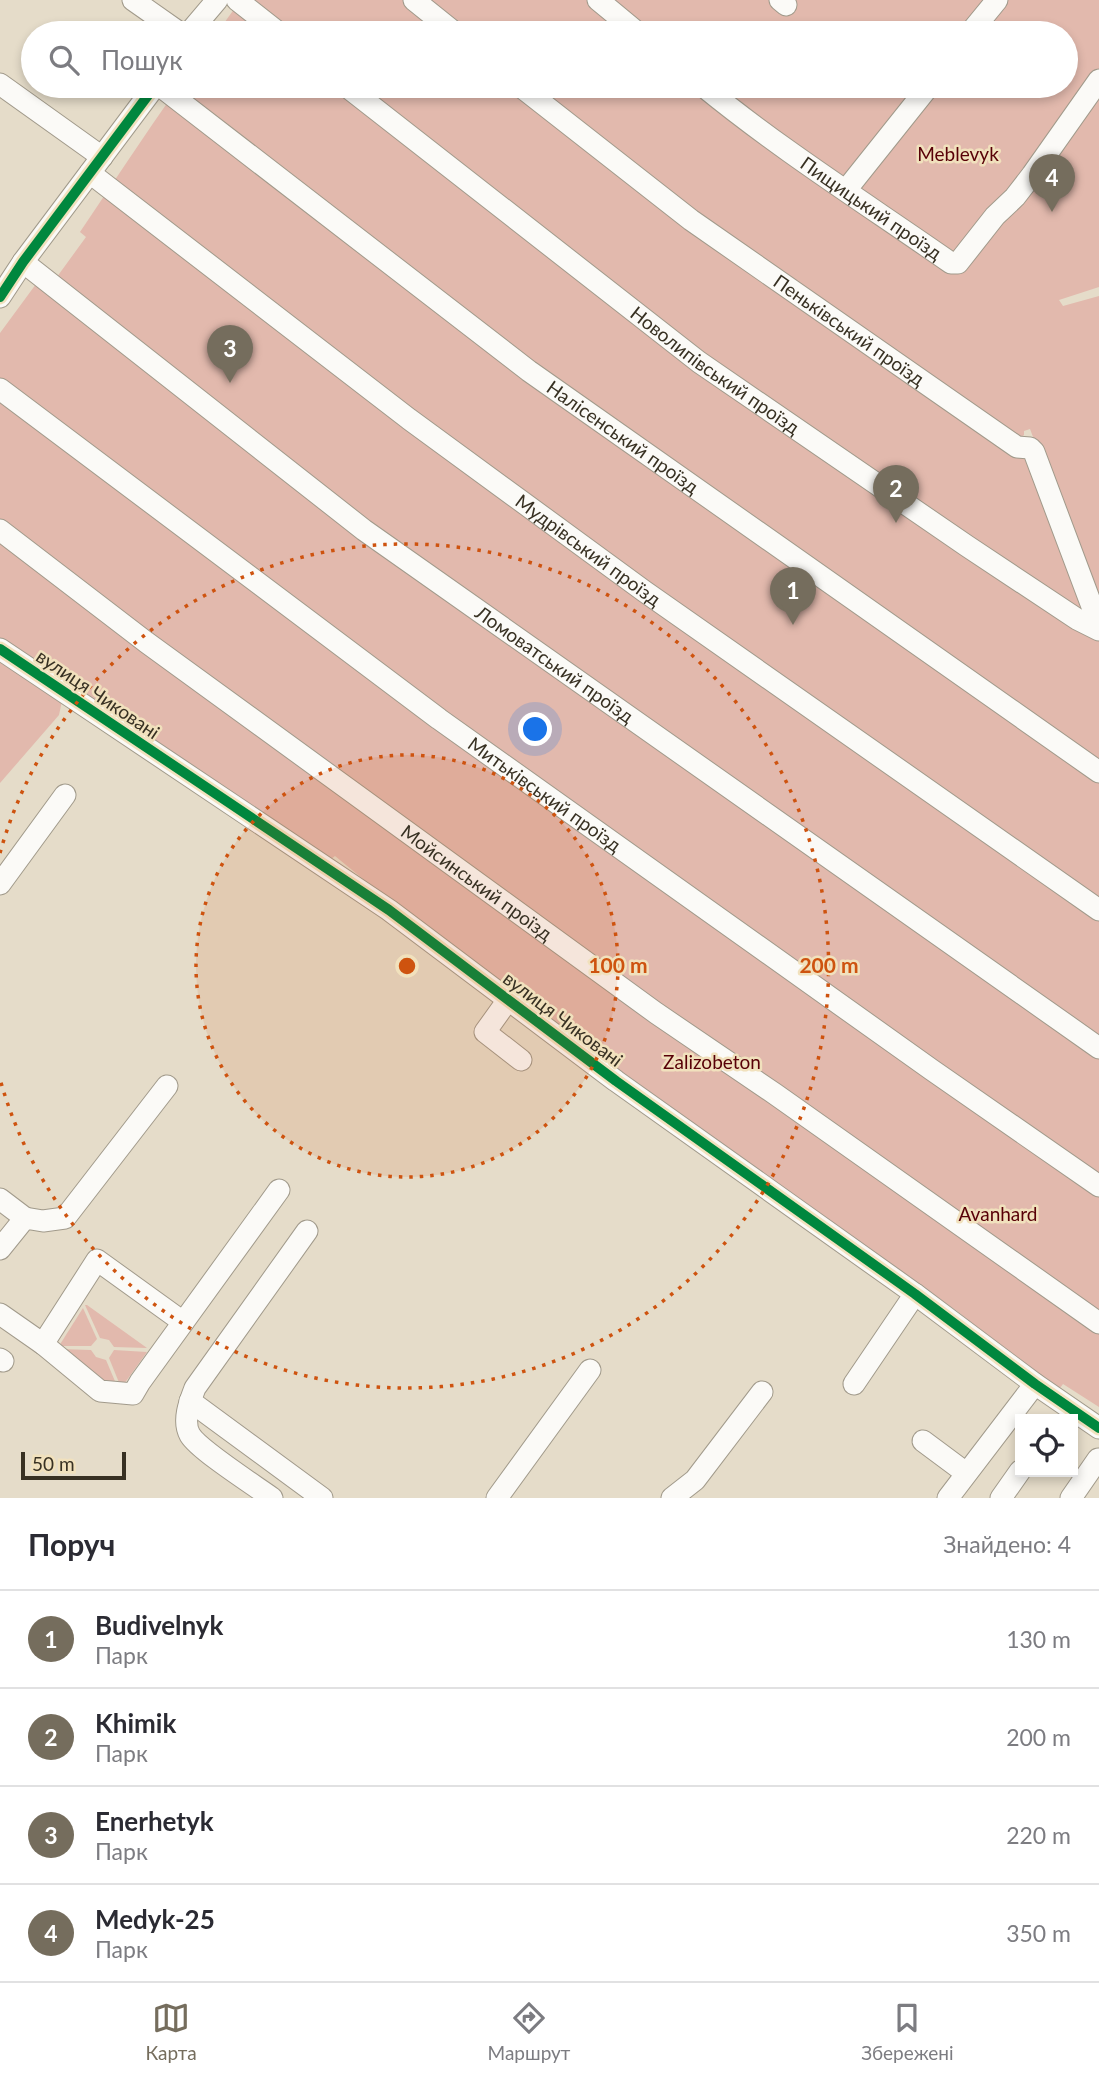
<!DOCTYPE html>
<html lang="uk">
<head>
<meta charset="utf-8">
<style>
	:root { --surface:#fff; --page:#f7f7f7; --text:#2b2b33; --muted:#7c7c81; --line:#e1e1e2; --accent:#756d5d }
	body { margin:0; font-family:Lato,sans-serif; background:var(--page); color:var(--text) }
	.controls { position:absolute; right:21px; bottom:21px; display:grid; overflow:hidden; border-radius:0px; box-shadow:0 4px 10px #0003 }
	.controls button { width:63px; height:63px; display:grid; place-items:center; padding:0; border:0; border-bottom:2px solid var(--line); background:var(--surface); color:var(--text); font:35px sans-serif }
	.scale { position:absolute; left:21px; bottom:18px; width:105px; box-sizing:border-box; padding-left:7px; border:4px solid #383123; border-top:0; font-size:19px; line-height:24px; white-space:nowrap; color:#383123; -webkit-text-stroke:5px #f1e1bd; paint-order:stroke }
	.you { position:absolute; left:536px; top:730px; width:24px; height:24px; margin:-18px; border:5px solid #fff; border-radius:50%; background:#1a73e8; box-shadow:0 0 0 10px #1a73e833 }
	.badge { display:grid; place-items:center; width:46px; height:46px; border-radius:50%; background:var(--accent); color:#fff; font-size:23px; font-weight:700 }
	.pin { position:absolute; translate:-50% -58px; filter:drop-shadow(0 2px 4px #0008) }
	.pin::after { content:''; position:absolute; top:37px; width:24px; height:21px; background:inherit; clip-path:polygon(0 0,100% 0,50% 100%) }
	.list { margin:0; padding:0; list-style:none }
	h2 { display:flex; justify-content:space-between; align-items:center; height:91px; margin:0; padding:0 28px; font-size:30px }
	h2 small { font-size:23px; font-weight:400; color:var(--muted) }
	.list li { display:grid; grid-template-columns:46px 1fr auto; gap:21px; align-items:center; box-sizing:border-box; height:98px; padding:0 28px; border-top:2px solid var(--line) }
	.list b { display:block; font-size:26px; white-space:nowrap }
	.list p { margin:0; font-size:23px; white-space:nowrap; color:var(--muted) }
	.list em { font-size:23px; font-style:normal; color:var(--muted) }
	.icon { flex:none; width:38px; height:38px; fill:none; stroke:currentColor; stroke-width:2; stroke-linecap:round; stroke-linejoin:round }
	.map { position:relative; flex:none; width:1099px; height:1498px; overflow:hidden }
	.search { position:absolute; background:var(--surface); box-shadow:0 4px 10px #0003; left:21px; right:21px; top:21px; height:77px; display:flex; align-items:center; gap:18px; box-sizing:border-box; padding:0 24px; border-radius:38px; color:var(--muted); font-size:26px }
	.sheet { height:483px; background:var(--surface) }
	nav { display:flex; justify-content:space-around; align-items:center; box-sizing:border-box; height:98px; border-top:2px solid var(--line); background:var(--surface); font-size:19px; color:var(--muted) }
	nav a { display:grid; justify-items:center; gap:4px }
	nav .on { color:var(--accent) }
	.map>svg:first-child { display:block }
	.green { fill:#e2b9ad }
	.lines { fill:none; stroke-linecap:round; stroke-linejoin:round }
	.minor-casing { stroke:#a19a8b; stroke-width:23 }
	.minor { stroke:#fbfaf7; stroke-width:21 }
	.cycleway-casing { stroke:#f1e1bd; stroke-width:15 }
	.cycleway { stroke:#00873e; stroke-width:10 }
	.ring { fill:none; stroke:#ce530f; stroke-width:3.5; stroke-dasharray:3.5 7 }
	.labels { text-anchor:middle; stroke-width:5; stroke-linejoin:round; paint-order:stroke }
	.park-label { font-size:19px; fill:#580007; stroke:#f1e1bd }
	.street-label { font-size:19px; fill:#383123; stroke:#f1e1bd }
	.centre { fill:#ce530f; stroke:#f1e1bd; stroke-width:3.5 }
	.ring-label { font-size:21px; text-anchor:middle; font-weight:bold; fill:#ce530f; stroke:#f1e1bd; stroke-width:5; stroke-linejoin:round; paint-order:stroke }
</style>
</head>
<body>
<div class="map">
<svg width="1099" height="1498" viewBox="0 0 1099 1498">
	<rect width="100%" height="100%" fill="#e5dcc9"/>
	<!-- green -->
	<g class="green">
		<path d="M 245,0 L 1099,0 L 1099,287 L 1059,300 L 1063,306 L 1099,296 L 1099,611 L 1030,429 L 1024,431 L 1024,435 L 1017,440 L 1026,452 L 1099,635 L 1099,1407 L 1063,1384 L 1057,1392 L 957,1311 L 869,1251 L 544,1018 L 544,1008 L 509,984 L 500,985 L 435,938 L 335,856 L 330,860 L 0,644 L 0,333 L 39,280 L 54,281 L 86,237 L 80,232 C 113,183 145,134 179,86 L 1066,86 L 1066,33 L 217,33 L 237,5 Z"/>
		<polygon points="0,657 62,701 59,715 0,783"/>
		<polygon points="85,1305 87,1305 147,1348 114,1347 109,1340 100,1338"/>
		<polygon points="83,1308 97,1339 91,1346 59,1346"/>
		<polygon points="60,1349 91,1350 96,1357 106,1360 117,1386 108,1385"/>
		<polygon points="114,1350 147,1352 124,1384 120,1385 109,1358"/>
	</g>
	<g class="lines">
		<defs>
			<g id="minor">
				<polyline points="133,0 180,33"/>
				<polyline points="237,0 279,33"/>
				<polyline points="414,0 455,33"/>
				<polyline points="598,0 638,33"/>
				<polyline points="780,0 786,5"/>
				<polyline points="189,33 217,0"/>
				<polyline points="970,33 997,0"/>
				<polyline points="0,84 102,157"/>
				<path id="s1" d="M 160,86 L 529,371 L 1099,772"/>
				<path id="s2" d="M 346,86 L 699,362 L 967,546 L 1077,619 L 1099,630"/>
				<path id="s3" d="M 520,86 L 691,220 L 1017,447 L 1030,448 L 1034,452 L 1099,625"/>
				<path id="s4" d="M 703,86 C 781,150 868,205 951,263 L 958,263 L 995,216 L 1015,197 L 1032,175 L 1099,80"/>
				<path id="s5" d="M 90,173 L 409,419 L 644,591 L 1099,910"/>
				<polyline points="846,190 929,86"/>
				<path id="s6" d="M 23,262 L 364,530 L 1099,1048"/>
				<polyline points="0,297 23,262 155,86"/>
				<path id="s7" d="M 0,389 L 439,719 L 932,1070 L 1099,1186"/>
				<path id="s8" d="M 0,530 L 146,642 L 656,1013 L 775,1094 L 1099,1323"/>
				<polyline points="0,649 389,910 616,1081 915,1294 1035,1384 1099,1428"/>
				<polyline points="0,884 65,795"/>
				<polyline points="508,1000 485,1032 521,1060"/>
				<polyline points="0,1199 25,1218"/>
				<polyline points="0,1249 25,1218 43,1221 65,1218 167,1086"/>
				<polyline points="0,1314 43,1344 100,1391 133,1394 140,1382 279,1190"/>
				<polyline points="43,1344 97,1260 183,1322"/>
				<polyline points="0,1359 3,1361"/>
				<polyline points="854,1384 915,1294"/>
				<polyline points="190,1401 322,1498"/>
				<polyline points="923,1441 966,1473"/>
				<path d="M 272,1498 C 254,1485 199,1450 190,1435 C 182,1421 190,1401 195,1388 L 307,1231"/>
				<polyline points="497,1498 590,1370"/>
				<polyline points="672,1498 695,1480 762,1392"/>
				<polyline points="948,1498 1035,1384"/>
				<polyline points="1001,1498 1020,1471"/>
				<polyline points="1071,1498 1098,1459"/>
			</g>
		</defs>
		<!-- minor casing -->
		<use href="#minor" class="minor-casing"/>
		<!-- minor -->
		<use href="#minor" class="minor"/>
		<defs>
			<g id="cycleway">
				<polyline points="0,297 23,262 155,86"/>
				<polyline points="0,649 389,910 616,1081 915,1294 1035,1384 1099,1428"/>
			</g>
		</defs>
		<!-- cycleway casing -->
		<use href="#cycleway" class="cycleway-casing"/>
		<!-- cycleway -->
		<use href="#cycleway" class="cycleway"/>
	</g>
	<!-- distance rings -->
	<circle cx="407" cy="966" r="211" fill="#ce530f" fill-opacity=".12"/>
	<g class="ring">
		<circle cx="407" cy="966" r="211"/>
		<path d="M0 853A422 422 0 1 1 0 1079"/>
	</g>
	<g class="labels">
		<!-- park labels -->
		<g class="park-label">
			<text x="958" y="161">Meblevyk</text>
			<text x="712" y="1069">Zalizobeton</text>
			<text x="998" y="1221">Avanhard</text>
		</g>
		<!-- street labels -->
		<g class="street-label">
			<text dy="7" stroke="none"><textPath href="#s4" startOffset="208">Пищицький проїзд</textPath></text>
			<text dy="7" stroke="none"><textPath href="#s3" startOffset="410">Пеньківський проїзд</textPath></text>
			<text dy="7" stroke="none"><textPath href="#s2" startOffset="466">Новолипівський проїзд</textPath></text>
			<text dy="7" stroke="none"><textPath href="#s1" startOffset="581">Налісенський проїзд</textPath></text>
			<text dy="7" stroke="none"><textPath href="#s5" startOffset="625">Мудрівський проїзд</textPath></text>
			<text dy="7" stroke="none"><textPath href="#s6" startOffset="667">Ломоватський проїзд</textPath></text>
			<text transform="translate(98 694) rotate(34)" y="7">вулиця Чиковані</text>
			<text dy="7" stroke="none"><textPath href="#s7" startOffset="679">Митьківський проїзд</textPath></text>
			<text dy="7" stroke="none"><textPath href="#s8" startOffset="593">Мойсинський проїзд</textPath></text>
			<text transform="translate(563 1019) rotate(37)" y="7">вулиця Чиковані</text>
		</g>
	</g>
	<circle cx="407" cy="966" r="10" class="centre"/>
	<g class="ring-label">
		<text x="618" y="973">100 m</text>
		<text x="829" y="973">200 m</text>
	</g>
</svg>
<div class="controls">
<button><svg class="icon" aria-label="locate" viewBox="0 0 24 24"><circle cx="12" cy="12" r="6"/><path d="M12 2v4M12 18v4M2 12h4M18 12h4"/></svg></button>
</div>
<div class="scale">50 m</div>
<div class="you"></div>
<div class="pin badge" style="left:793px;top:625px">1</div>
<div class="pin badge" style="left:896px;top:523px">2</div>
<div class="pin badge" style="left:230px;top:383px">3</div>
<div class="pin badge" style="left:1052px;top:212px">4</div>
<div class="search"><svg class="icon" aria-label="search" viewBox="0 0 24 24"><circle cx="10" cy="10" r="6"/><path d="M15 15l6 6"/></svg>Пошук</div>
</div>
<section class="sheet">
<h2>Поруч<small>Знайдено: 4</small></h2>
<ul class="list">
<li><span class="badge">1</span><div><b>Budivelnyk</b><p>Парк</p></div><em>130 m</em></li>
<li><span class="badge">2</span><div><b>Khimik</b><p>Парк</p></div><em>200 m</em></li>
<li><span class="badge">3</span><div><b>Enerhetyk</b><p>Парк</p></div><em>220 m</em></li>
<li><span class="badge">4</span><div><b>Medyk-25</b><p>Парк</p></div><em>350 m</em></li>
</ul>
</section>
<nav>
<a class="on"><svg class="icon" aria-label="map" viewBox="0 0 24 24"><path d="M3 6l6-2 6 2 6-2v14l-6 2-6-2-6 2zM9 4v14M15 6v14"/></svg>Карта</a>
<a><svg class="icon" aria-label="directions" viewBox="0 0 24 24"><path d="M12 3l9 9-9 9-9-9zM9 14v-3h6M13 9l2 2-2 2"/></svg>Маршрут</a>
<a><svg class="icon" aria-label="saved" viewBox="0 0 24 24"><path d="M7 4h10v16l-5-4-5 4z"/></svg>Збережені</a>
</nav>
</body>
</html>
